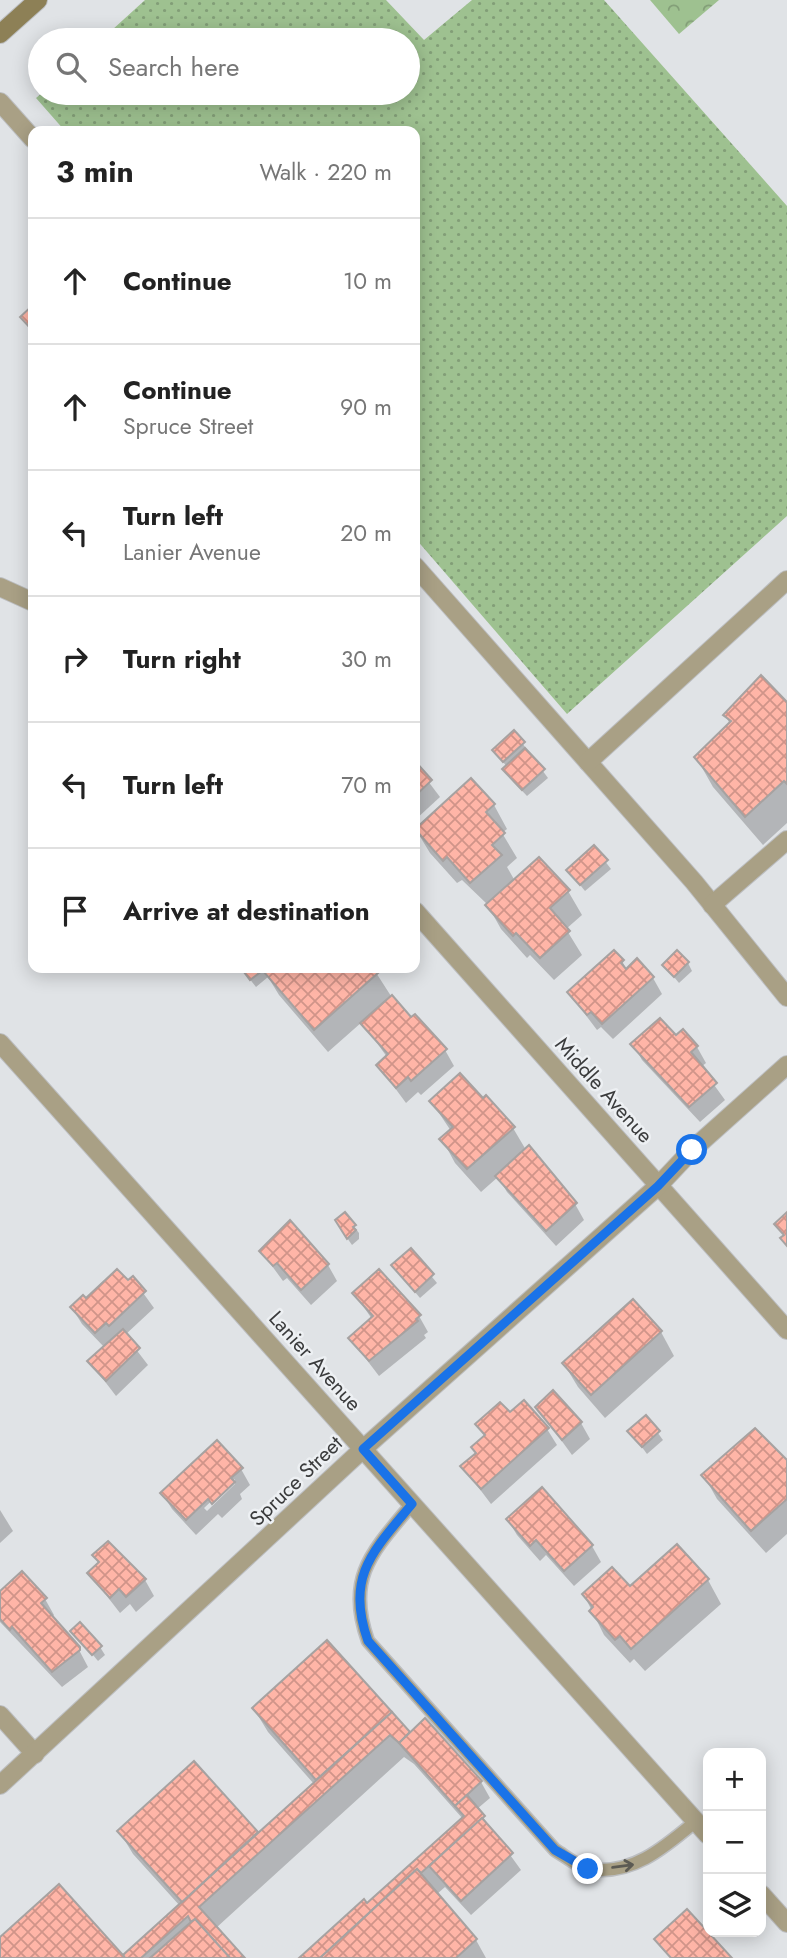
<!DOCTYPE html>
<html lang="en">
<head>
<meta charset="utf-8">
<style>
	:root { --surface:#fff; --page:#f6f6f6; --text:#222; --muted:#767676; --line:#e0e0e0 }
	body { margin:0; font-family:Jost,sans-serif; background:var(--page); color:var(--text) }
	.controls { position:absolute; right:21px; bottom:21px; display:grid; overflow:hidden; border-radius:14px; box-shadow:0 4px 18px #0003 }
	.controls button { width:63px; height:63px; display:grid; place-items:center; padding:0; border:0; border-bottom:2px solid var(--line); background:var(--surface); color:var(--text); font:35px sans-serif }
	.stop { position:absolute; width:21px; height:21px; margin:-16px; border:5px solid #1a73e8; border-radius:50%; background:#fff }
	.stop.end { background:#1a73e8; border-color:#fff; box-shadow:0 2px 7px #0008 }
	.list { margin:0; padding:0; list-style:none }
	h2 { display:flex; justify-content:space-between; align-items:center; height:91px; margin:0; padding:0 28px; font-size:30px }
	h2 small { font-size:23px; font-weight:400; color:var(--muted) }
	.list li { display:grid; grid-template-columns:46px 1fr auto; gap:21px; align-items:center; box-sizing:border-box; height:126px; padding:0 28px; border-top:2px solid var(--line) }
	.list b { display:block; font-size:26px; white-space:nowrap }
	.list p { margin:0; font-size:23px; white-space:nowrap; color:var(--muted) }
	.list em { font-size:23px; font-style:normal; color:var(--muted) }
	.icon { flex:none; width:38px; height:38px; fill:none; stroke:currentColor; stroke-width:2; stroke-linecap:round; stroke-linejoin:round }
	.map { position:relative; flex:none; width:787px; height:1958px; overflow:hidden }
	.search { position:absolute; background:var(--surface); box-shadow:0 4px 18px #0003; left:28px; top:28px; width:392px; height:77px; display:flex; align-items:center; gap:18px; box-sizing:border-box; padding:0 24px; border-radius:38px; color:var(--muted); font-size:26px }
	.panel { position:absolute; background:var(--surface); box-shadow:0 4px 18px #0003; left:28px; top:126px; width:392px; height:847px; border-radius:14px }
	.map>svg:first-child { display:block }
	.grass { fill:url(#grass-dots) }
	.forest { fill:url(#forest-crowns) }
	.shadow { fill:#0003; fill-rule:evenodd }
	.building { fill:url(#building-cross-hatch); stroke:#a6a2a1; stroke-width:2 }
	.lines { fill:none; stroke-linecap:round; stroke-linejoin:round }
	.service-casing { stroke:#bcbec1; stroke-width:15 }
	.minor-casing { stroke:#bcbec1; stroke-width:20 }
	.secondary-casing { stroke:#bcbec1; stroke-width:20 }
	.service { stroke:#a9a085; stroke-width:12 }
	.minor { stroke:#a9a085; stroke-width:18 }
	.secondary { stroke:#8d8056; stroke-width:18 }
	.oneway { stroke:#5c5a53 }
	.route { stroke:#1a73e8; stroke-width:9 }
	.labels { text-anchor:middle; stroke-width:5; stroke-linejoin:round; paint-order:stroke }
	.street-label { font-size:21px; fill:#3b3c3d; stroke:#edf0f3 }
</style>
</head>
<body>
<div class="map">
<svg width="787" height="1958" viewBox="0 0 787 1958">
	<defs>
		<pattern id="grass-dots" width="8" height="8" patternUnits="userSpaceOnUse" patternTransform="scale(1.75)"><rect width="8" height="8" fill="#9ec190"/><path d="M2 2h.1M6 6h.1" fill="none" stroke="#829e77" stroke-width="1.8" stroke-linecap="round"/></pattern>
		<pattern id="forest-crowns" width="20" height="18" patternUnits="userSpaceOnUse" patternTransform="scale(1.75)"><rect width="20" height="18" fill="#9ec190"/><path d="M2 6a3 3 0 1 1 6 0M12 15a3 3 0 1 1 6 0" fill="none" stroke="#829e77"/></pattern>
		<pattern id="building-cross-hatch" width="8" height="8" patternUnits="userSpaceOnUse" patternTransform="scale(1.75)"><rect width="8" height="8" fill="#ffb5a7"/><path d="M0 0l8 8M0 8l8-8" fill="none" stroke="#d09489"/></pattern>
	</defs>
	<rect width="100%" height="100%" fill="#e0e3e6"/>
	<!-- grass -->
	<polygon class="grass" points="145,0 386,0 424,40 472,0 604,0 787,206 787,516 567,714 415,538 415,131 65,131 36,98 42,93 408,93 408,40 101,40"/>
	<!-- forest -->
	<polygon class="forest" points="650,0 719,0 679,34"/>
	<!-- shadow -->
	<g class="shadow">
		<polygon points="33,307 33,335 22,317"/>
		<polygon points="787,705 787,823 763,845 713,787 696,757 730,724 725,715"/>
		<polygon points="514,732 548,778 527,796 509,777 505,769 507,767 494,750"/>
		<polygon points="415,764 440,797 415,820"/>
		<polygon points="471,780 494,805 507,829 502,833 517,858 507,867 515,881 568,891 582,915 566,929 582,955 554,980 530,955 527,958 501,929 487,904 462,880 457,883 430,853 416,830"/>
		<polygon points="594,847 611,869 585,891 568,870"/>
		<polygon points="622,961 627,970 653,978 662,994 613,1039 601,1027 597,1030 569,993"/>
		<polygon points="688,963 692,971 679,983 664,965"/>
		<polygon points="241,968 373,968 391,996 411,1020 445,1050 454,1066 421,1095 418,1092 406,1103 378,1065 387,1057 362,1022 328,1052 279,995 268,977 256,987"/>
		<polygon points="676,1038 697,1047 706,1063 701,1067 725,1100 700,1122 642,1060 633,1044"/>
		<polygon points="431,1101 483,1101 513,1128 526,1150 575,1204 584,1220 556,1246 507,1192 498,1177 481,1192 455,1163 442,1139 451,1131"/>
		<polygon points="344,1214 359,1233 359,1239 352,1245 345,1235"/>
		<polygon points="290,1222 328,1265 337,1281 311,1305 287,1278 283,1281 261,1251"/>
		<polygon points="410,1250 437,1283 420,1298 393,1266"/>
		<polygon points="133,1279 154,1308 125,1335 148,1365 116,1396 90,1362 105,1348 82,1324 72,1308"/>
		<polygon points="354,1293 419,1316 428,1332 424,1335 426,1338 379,1376 350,1338 372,1319"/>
		<polygon points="661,1332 674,1356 605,1418 578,1387 564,1364"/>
		<polygon points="537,1407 581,1423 590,1439 572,1455"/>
		<polygon points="510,1415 547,1429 557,1445 491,1504 463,1467 477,1454 485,1437 477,1424"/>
		<polygon points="646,1417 663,1440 647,1454 630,1431"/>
		<polygon points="787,1464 787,1534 766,1553 717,1499 704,1476"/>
		<path d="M 241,1469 L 250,1485 L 240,1494 L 242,1499 L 222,1518 L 218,1514 L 196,1535 L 172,1509 L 162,1493 ZM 235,1479 L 235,1484 L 207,1511 L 204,1508 Z"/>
		<polygon points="0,1510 13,1531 0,1543"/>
		<polygon points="508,1520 592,1546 601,1562 574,1586 546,1555 540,1561 517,1535"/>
		<polygon points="108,1543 145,1580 154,1596 136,1612 130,1604 120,1613 89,1573 99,1564 94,1556"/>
		<polygon points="677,1546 708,1580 721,1604 645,1671 634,1659 630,1663 604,1635 584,1595 630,1589"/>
		<polygon points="0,1593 45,1599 54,1615 51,1618 78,1648 88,1667 62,1687 0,1622"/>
		<polygon points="73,1631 100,1647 105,1655 98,1661"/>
		<polygon points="327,1643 409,1735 481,1782 490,1798 477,1809 521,1870 471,1915 445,1887 437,1894 476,1940 486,1958 302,1958 367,1905 463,1819 414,1764 404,1757 216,1928 243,1958 0,1958 0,1939 123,1957 180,1906 133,1854 119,1831 194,1764 258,1835 314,1784 268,1732 254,1709"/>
	</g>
	<!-- building -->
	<g class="building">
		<polygon points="33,305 33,331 20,317"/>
		<polygon points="761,675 787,702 787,784 784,781 745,817 694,757 731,721 723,715"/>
		<polygon points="514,730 525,742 503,762 492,750"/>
		<polygon points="525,748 545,769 522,790 502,769"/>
		<polygon points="415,761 432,780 415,796"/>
		<polygon points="471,778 495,804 486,812 505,833 492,845 502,855 470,883 447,857 443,861 415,829"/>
		<polygon points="594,845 608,860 580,885 566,870"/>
		<polygon points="539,857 570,890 550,908 570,931 540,958 516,933 513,936 485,905"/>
		<polygon points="614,950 624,960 621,963 626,969 637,958 654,977 602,1024 591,1012 587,1015 567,992"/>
		<polygon points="677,950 689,962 674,977 662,965"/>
		<polygon points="241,968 266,968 250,980"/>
		<polygon points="267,968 376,968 379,972 314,1030 263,971"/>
		<polygon points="392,995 411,1017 415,1014 447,1049 411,1081 408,1077 396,1088 376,1065 388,1054 360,1023"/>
		<polygon points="660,1018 676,1035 683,1029 698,1046 691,1052 717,1083 689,1107 630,1044"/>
		<polygon points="460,1073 483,1098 486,1095 515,1127 467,1169 439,1139 453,1127 429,1101"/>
		<polygon points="529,1145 577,1203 546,1231 495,1176"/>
		<polygon points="345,1212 356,1225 353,1227 356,1230 347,1239 335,1220"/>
		<polygon points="787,1212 787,1246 780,1238 784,1235 774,1224"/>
		<polygon points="290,1220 329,1264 301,1290 277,1263 273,1266 259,1251"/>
		<polygon points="411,1248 434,1274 415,1292 391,1265"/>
		<polygon points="117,1269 128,1280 133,1276 146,1291 109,1326 106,1323 95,1333 70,1307 83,1295 86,1298"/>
		<polygon points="379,1269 421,1315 416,1319 418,1321 369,1361 348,1338 373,1316 352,1293"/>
		<polygon points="633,1299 662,1331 591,1395 562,1363"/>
		<polygon points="123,1329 140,1348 106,1381 87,1361"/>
		<polygon points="553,1390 582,1422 562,1440 535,1407"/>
		<polygon points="524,1400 549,1428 481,1489 460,1466 476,1453 471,1447 485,1435 475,1424 500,1402 510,1412"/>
		<polygon points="646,1415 660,1431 642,1447 627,1431"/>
		<polygon points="755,1428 787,1460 787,1499 751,1531 701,1475"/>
		<polygon points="217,1440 243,1468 231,1478 235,1482 212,1504 208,1499 186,1520 160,1493"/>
		<polygon points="542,1487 593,1545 564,1571 536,1540 530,1546 506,1519"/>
		<polygon points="108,1541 146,1579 126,1597 119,1589 110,1598 87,1573 99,1562 92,1555"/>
		<polygon points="677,1544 709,1579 631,1649 620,1636 615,1640 589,1611 593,1607 582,1594 612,1567 630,1586"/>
		<polygon points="22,1571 47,1598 41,1603 80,1647 80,1650 52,1672 12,1627 10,1630 0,1619 0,1591"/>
		<polygon points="80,1622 102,1646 92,1655 70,1631"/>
		<polygon points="327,1640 392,1712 316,1780 252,1708"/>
		<polygon points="392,1712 410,1732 399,1743 390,1735 199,1907 245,1958 230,1958 195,1919 191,1922 188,1916 141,1958 125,1958 123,1955"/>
		<polygon points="425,1718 482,1781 455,1806 399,1743"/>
		<polygon points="194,1761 258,1832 182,1902 117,1831"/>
		<polygon points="467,1795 485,1816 421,1873 417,1869 320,1958 299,1958 364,1899 367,1903 464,1816 455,1806"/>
		<polygon points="482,1818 513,1853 461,1901 429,1866"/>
		<polygon points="417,1869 477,1939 456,1958 320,1958"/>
		<polygon points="59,1884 123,1955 125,1958 0,1958 0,1937"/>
		<polygon points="687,1909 732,1958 671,1958 654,1939"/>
		<polygon points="195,1919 230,1958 150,1958 191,1922"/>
	</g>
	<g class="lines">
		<defs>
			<path id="service" d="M 412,1504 C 373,1551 345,1577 368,1641 L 555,1850 C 565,1856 578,1867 589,1869 C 632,1876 665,1847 696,1821"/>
			<g id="minor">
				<polyline points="0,102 33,139"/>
				<polyline points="415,566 694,882 787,997"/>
				<polyline points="0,587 33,602"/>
				<polyline points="588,762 787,580"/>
				<polyline points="712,905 787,840"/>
				<polyline points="415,911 787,1330"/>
				<polyline points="0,1043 708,1835"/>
				<polyline points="0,1715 35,1754"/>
				<polyline points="0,1785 363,1449 658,1186 692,1150 787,1065"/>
				<polyline points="761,1894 787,1923"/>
			</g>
			<polyline id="secondary" points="0,34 38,0"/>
		</defs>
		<!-- service casing -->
		<use href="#service" class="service-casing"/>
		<!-- minor casing -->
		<use href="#minor" class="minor-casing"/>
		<!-- secondary casing -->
		<use href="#secondary" class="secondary-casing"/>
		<!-- service -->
		<use href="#service" class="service"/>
		<!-- minor -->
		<use href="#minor" class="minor"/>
		<!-- secondary -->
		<use href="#secondary" class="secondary"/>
	</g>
	<!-- one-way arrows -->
	<defs><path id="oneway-shaft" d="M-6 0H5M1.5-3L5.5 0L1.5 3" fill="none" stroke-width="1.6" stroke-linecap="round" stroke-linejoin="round" transform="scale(1.75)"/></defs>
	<use class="oneway" href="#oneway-shaft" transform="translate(623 1866) rotate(-8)"/>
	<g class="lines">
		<!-- route -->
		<path class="route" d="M 588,1869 L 555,1850 L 368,1641 C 345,1577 373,1551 412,1504 L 363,1449 L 658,1186 L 692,1150"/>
	</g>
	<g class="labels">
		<!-- street labels -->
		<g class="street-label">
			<text transform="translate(604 1090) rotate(48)" y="7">Middle Avenue</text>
			<text transform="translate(315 1361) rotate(48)" y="7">Lanier Avenue</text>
			<text transform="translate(296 1481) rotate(-44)" y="7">Spruce Street</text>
		</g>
	</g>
</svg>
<div class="controls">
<button>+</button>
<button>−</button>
<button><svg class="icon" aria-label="layers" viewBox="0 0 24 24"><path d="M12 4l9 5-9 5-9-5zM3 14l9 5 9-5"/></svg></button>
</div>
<div class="stop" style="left:692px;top:1150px"></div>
<div class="stop end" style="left:588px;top:1869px"></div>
<div class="search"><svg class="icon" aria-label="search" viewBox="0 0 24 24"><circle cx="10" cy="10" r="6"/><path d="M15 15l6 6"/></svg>Search here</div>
<section class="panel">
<h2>3 min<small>Walk · 220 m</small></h2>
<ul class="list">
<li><svg class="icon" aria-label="ahead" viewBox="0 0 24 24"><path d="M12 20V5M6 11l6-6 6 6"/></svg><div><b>Continue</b></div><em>10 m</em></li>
<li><svg class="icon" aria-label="ahead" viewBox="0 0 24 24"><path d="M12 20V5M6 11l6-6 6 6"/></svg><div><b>Continue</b><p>Spruce Street</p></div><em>90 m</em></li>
<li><svg class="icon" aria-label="left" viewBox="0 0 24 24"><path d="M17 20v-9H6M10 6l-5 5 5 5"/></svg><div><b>Turn left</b><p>Lanier Avenue</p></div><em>20 m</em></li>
<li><svg class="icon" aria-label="right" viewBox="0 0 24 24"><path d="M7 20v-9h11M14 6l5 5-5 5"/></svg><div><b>Turn right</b></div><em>30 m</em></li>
<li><svg class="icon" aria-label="left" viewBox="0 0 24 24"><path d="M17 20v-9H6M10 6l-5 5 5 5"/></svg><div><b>Turn left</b></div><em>70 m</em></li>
<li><svg class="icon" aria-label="arrive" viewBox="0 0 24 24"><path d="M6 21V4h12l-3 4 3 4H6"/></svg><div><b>Arrive at destination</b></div></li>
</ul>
</section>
</div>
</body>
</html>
